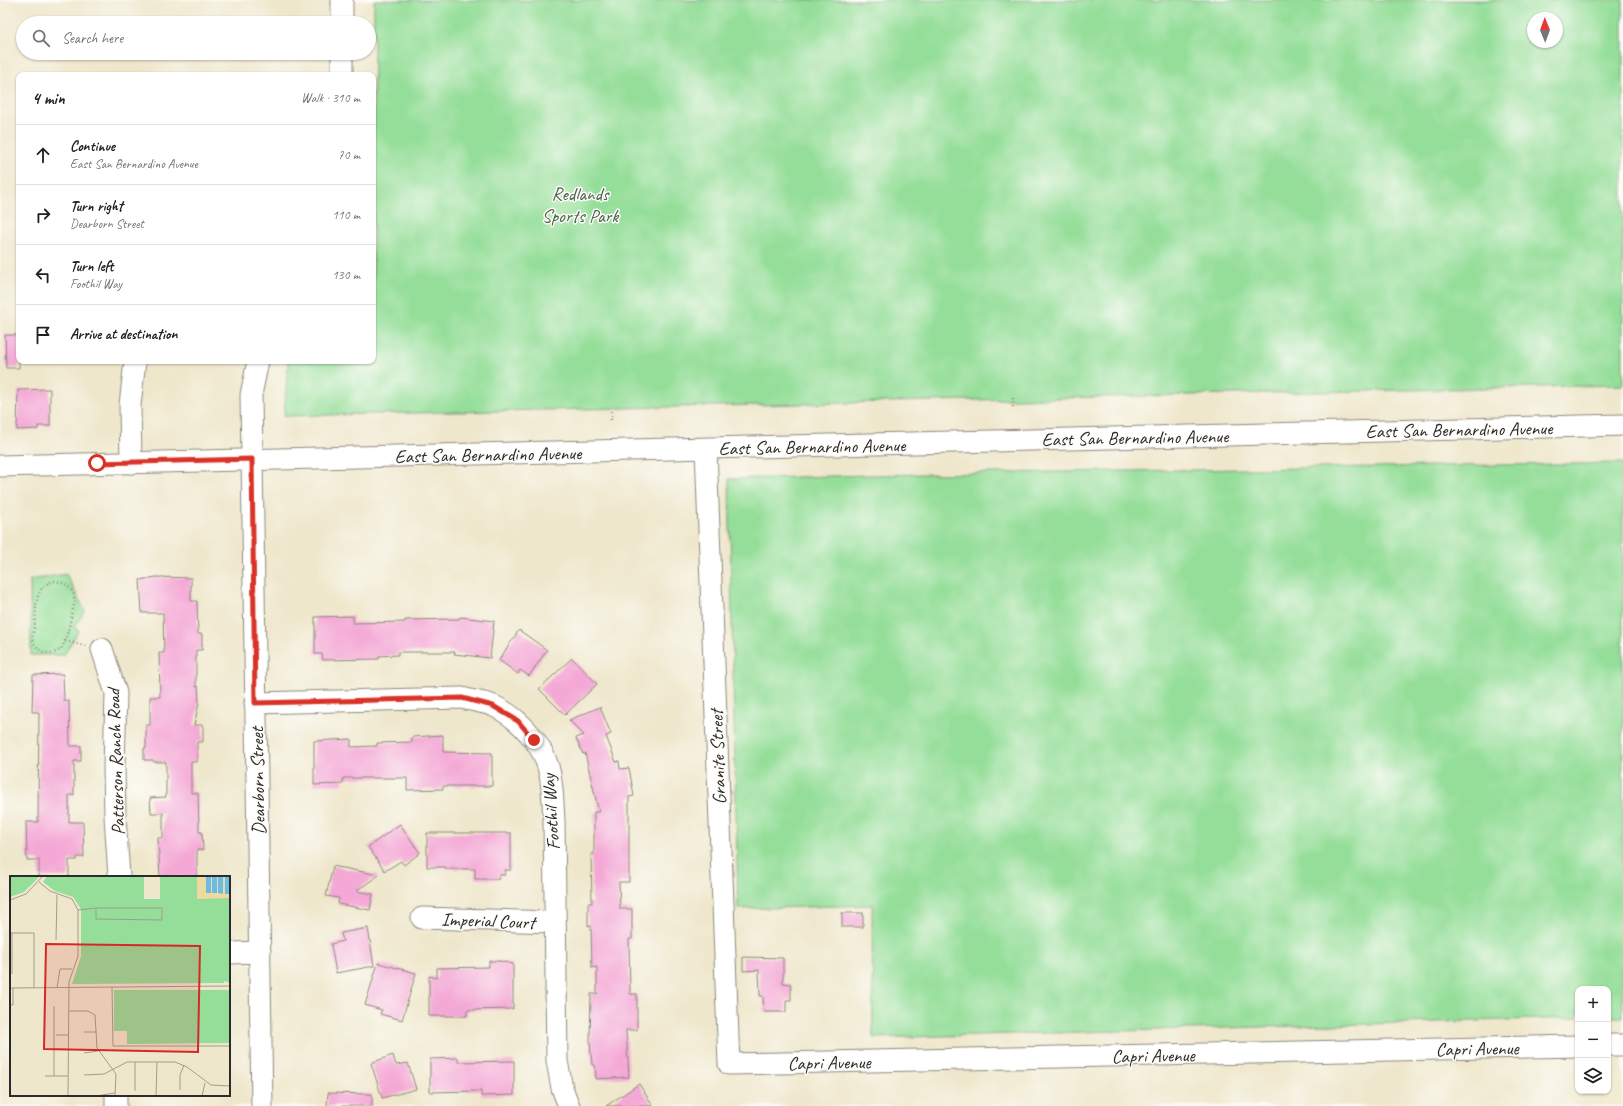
<!DOCTYPE html>
<html lang="en">
<head>
<meta charset="utf-8">
<style>
	:root { --surface:#fff; --page:#f2f2f2; --text:#202124; --muted:#757577; --line:#e0e0e0 }
	body { margin:0; font-family:Caveat,sans-serif; background:var(--page); color:var(--text) }
	.controls { position:absolute; right:12px; bottom:12px; display:grid; overflow:hidden; border-radius:8px; box-shadow:0 1px 3px #0004 }
	.controls button { width:36px; height:36px; display:grid; place-items:center; padding:0; border:0; border-bottom:1px solid var(--line); background:var(--surface); color:var(--text); font:20px sans-serif }
	.compass { position:absolute; left:1527px; top:12px; width:36px; height:36px; border-radius:50%; background:var(--surface); box-shadow:0 1px 3px #0004; rotate:359deg }
	.stop { position:absolute; width:12px; height:12px; margin:-9px; border:3px solid #d93025; border-radius:50%; background:#fff }
	.stop.end { background:#d93025; border-color:#fff; box-shadow:0 1px 4px #0008 }
	.list { margin:0; padding:0; list-style:none }
	h2 { display:flex; justify-content:space-between; align-items:center; height:52px; margin:0; padding:0 16px; font-size:17px }
	h2 small { font-size:13px; font-weight:400; color:var(--muted) }
	.list li { display:grid; grid-template-columns:26px 1fr auto; gap:12px; align-items:center; box-sizing:border-box; height:60px; padding:0 16px; border-top:1px solid var(--line) }
	.list b { display:block; font-size:15px; white-space:nowrap }
	.list p { margin:0; font-size:13px; white-space:nowrap; color:var(--muted) }
	.list em { font-size:13px; font-style:normal; color:var(--muted) }
	.icon { flex:none; width:22px; height:22px; fill:none; stroke:currentColor; stroke-width:2; stroke-linecap:round; stroke-linejoin:round }
	.map { position:relative; flex:none; width:1623px; height:1106px; overflow:hidden }
	.search { position:absolute; background:var(--surface); box-shadow:0 1px 3px #0004; left:16px; top:16px; width:360px; height:44px; display:flex; align-items:center; gap:10px; box-sizing:border-box; padding:0 14px; border-radius:22px; color:var(--muted); font-size:15px }
	.panel { position:absolute; background:var(--surface); box-shadow:0 1px 3px #0004; left:16px; top:72px; width:360px; height:292px; border-radius:8px }
	.map>svg:first-child { display:block }
	.green { fill:#94de99; stroke:#608462; fill-rule:evenodd }
	.building { fill:#f4a8d6 }
	.lines { fill:none; stroke-linecap:round; stroke-linejoin:round }
	.minor-casing { stroke:#8d897c; stroke-width:23 }
	.path { stroke:#8d897c; stroke-width:2.5; stroke-dasharray:1 3; stroke-linecap:butt }
	.minor { stroke:#fff; stroke-width:21 }
	.route { stroke:#d93025; stroke-width:5 }
	.labels { text-anchor:middle; stroke-width:3; stroke-linejoin:round; paint-order:stroke }
	.park-label { font-size:19px; fill:#4a614c; stroke:#fdfcf7 }
	.street-label { font-size:19px; fill:#2b2b2b; stroke:#fdfcf7 }
	.inset-road { fill:none; stroke:#a19c8c; stroke-width:1 }
	.view { fill:#d62828; fill-opacity:0.15; stroke:#d62828; stroke-width:2 }
	.inset-edge { fill:none; stroke:#2b2b2b; stroke-width:2 }
</style>
</head>
<body>
<div class="map">
<svg width="1623" height="1106" viewBox="0 0 1623 1106">
	<rect width="100%" height="100%" fill="#fdfcf7"/>
	<filter id="ink" filterUnits="userSpaceOnUse"><feTurbulence type="fractalNoise" baseFrequency=".025" numOctaves="2"/><feDisplacementMap in="SourceGraphic" scale="8" xChannelSelector="R" yChannelSelector="G"/><feConvolveMatrix kernelMatrix="1 2 1 2 8 2 1 2 1" color-interpolation-filters="sRGB"/></filter>
	<filter id="wash" filterUnits="userSpaceOnUse"><feTurbulence type="fractalNoise" baseFrequency=".012" numOctaves="4" result="noise"/><feDisplacementMap in="SourceGraphic" scale="16" xChannelSelector="R" yChannelSelector="G"/><feGaussianBlur stdDeviation="0.9" result="paint"/><feColorMatrix in="noise" values="0 0 0 0 0 0 0 0 0 0 0 0 0 0 0 0 0 1.4 0 .05"/><feComposite in="paint" operator="in"/></filter>
	<g filter="url(#wash)">
		<rect width="100%" height="100%" fill="#efe7cc"/>
		<!-- green -->
		<g class="green">
			<path d="M 374,0 L 1623,0 L 1623,385 L 284,416 L 288,361 L 373,361 ZM 1533,18 L 1557,18 L 1557,42 L 1533,42 Z"/>
			<polygon points="1623,463 1623,1017 1608,1017 1608,989 1578,989 1578,1018 873,1038 872,905 738,909 729,479 868,475"/>
			<polygon points="66,574 85,611 74,628 79,630 64,655 31,655 30,580"/>
		</g>
		<g id="blocks">
			<!-- building -->
			<g class="building">
				<polygon points="5,335 19,335 19,368 6,368"/>
				<polygon points="50,389 50,426 38,426 38,429 17,430 18,390"/>
				<polygon points="156,577 191,578 191,601 197,601 198,634 202,634 202,650 196,650 196,687 198,686 199,703 194,725 203,725 203,742 197,742 197,762 191,762 191,793 198,793 199,832 202,832 203,850 197,850 197,877 160,877 158,838 163,838 163,813 151,813 150,798 166,797 166,762 154,762 153,760 144,760 144,748 146,748 146,725 150,725 150,697 160,697 159,653 164,653 163,613 142,613 140,580"/>
				<polygon points="353,616 353,623 405,622 405,620 459,619 460,617 494,621 490,658 454,654 455,652 398,652 398,655 379,656 379,659 323,660 322,654 315,654 315,617"/>
				<polygon points="519,630 547,650 529,676 520,670 518,674 499,660"/>
				<polygon points="572,658 597,684 565,715 539,689"/>
				<polygon points="63,674 64,701 69,701 70,746 81,746 81,761 74,761 74,795 69,795 69,822 83,822 84,857 77,857 77,860 69,860 69,877 39,877 39,860 27,860 26,822 38,822 39,712 32,712 33,675"/>
				<polygon points="600,707 611,734 606,736 616,762 619,761 620,769 629,768 634,796 629,797 629,882 619,882 620,909 632,909 632,939 629,939 630,994 637,994 637,1030 626,1030 629,1077 596,1079 595,1065 592,1065 590,1042 591,994 597,994 597,967 592,968 591,926 588,926 588,903 592,903 591,854 594,854 594,812 599,812 585,753 583,754 576,738 584,735 569,720"/>
				<polygon points="443,735 443,752 492,753 492,786 443,786 443,789 407,790 407,778 343,778 343,784 314,785 314,741 351,739 351,747 377,746 377,743 412,742 412,737"/>
				<polygon points="400,824 420,853 404,865 401,861 385,871 368,847"/>
				<polygon points="427,833 511,833 511,870 505,870 505,875 499,875 499,879 475,879 475,869 446,869 446,867 427,867"/>
				<polygon points="333,866 379,875 356,891 373,894 370,910 338,904 339,898 326,896"/>
				<rect x="842" y="913" width="21" height="14"/>
				<polygon points="368,928 374,966 336,973 331,944 343,941 341,933"/>
				<polygon points="743,957 783,958 783,983 791,984 791,1000 786,1000 786,1012 764,1012 763,996 760,996 759,970 743,971"/>
				<polygon points="489,961 500,961 513,964 513,1009 467,1010 467,1016 429,1016 429,976 437,978 437,968 489,967"/>
				<polygon points="378,963 416,973 402,1020 380,1014 382,1010 365,1005"/>
				<polygon points="393,1055 396,1065 408,1063 416,1089 382,1098 371,1063"/>
				<polygon points="458,1058 458,1062 514,1061 514,1095 481,1096 481,1091 430,1092 430,1059"/>
				<polygon points="639,1084 653,1106 606,1106"/>
				<polygon points="328,1093 372,1094 372,1106 327,1106"/>
			</g>
		</g>
	</g>
	<g filter="url(#ink)">
		<use href="#blocks" fill-opacity="0" stroke="#8d897c" stroke-width="1"/>
		<g class="lines">
			<defs>
				<g id="minor">
					<polyline points="342,0 342,23"/>
					<polyline points="342,53 342,75"/>
					<polyline points="258,361 251,395 262,1106"/>
					<polyline points="706,449 729,1064 1578,1046"/>
					<polyline points="131,463 130,405 135,361"/>
					<polyline points="0,466 1623,425"/>
					<polyline points="102,649 116,693 114,768 115,816 119,877"/>
					<path d="M 255,703 L 462,698 C 472,701 485,702 494,706 C 521,719 545,746 550,775 C 553,790 553,806 554,821 L 557,1061 L 562,1088 L 569,1106"/>
					<polyline points="422,918 554,922"/>
					<polyline points="229,953 260,952"/>
					<polyline points="1608,1045 1623,1045"/>
					<polyline points="116,1095 116,1106"/>
				</g>
			</defs>
			<!-- minor casing -->
			<use href="#minor" class="minor-casing"/>
			<!-- path -->
			<g class="path">
				<polyline points="1013,398 1013,407"/>
				<polyline points="611,420 611,408"/>
				<path d="M 54,581 C 66,582 74,589 75,602 C 71,613 68,638 62,647 C 55,658 36,653 33,640 C 32,634 35,627 35,621 C 37,604 34,587 54,581 Z"/>
				<polyline points="65,641 86,646"/>
			</g>
			<!-- minor -->
			<use href="#minor" class="minor"/>
		</g>
	</g>
	<g class="lines" filter="url(#ink)">
		<!-- route -->
		<polyline class="route" points="97,463 252,459 255,703 462,698 493,706 518,721 534,740"/>
	</g>
	<g class="labels">
		<!-- park labels -->
		<g class="park-label">
			<text x="580" y="200">Redlands<tspan x="580" dy="22">Sports Park</tspan></text>
		</g>
		<!-- street labels -->
		<g class="street-label">
			<text transform="translate(1459 429) rotate(-1)" y="7">East San Bernardino Avenue</text>
			<text transform="translate(1135 437) rotate(-1)" y="7">East San Bernardino Avenue</text>
			<text transform="translate(812 446) rotate(-1)" y="7">East San Bernardino Avenue</text>
			<text transform="translate(488 454) rotate(-1)" y="7">East San Bernardino Avenue</text>
			<text transform="translate(717 757) rotate(-92)" y="7">Granite Street</text>
			<text transform="translate(115 762) rotate(-92)" y="7">Patterson Ranch Road</text>
			<text transform="translate(257 781) rotate(-91)" y="7">Dearborn Street</text>
			<text transform="translate(550 812) rotate(-94)" y="7">Foothil Way</text>
			<text transform="translate(488 920) rotate(2)" y="7">Imperial Court</text>
			<text transform="translate(1477 1048) rotate(-1)" y="7">Capri Avenue</text>
			<text transform="translate(1153 1055) rotate(-1)" y="7">Capri Avenue</text>
			<text transform="translate(829 1062) rotate(-1)" y="7">Capri Avenue</text>
		</g>
	</g>
	<!-- overview -->
	<g transform="translate(10 876)">
		<rect width="220" height="220" fill="#efe7cc"/>
		<path d="M 0,0 L 30,0 L 14,16 L 0,21 ZM 37,0 L 134,0 L 134,23 L 150,23 L 150,0 L 187,0 L 187,22 L 220,22 L 220,107 L 214,105 L 214,107 L 62,108 L 71,80 L 71,33 L 63,21 L 45,15 L 33,6 ZM 104,114 L 220,114 L 220,167 L 117,168 L 117,155 L 104,155 Z" fill="#94de99"/>
		<path d="M 187,0 L 220,0 L 220,22 L 187,23 Z" fill="#eeda9e"/>
		<path d="M 196,0 L 201,0 L 201,17 L 196,17 ZM 202,0 L 207,0 L 207,17 L 202,17 ZM 208,0 L 213,0 L 213,18 L 208,17 ZM 215,0 L 220,0 L 220,18 L 215,18 Z" fill="#6abbe5"/>
		<path class="inset-road" d="M 29,6 L 40,15 L 62,23 L 68,34 L 68,80 L 59,106 L 58,220M 0,24 L 16,18 L 33,0M 68,34 L 86,32 L 152,32 L 152,44 L 86,43 L 86,32M 0,57 L 24,57 L 24,112M 2,57 L 2,98M 46,64 L 47,19M 102,111 L 103,170 L 220,170M 0,112 L 220,110M 47,112 L 50,93 L 62,93M 0,129 L 3,129 L 3,112M 44,130 L 44,200M 59,135 L 78,135 L 85,139 L 87,172 L 106,198 L 105,220M 74,156 L 87,156M 46,159 L 59,159M 74,177 L 88,175M 125,186 L 125,215M 74,199 L 94,198 L 117,186 L 165,186 L 177,191 L 201,209 L 220,210M 35,200 L 58,200M 170,214 L 170,199 L 174,189M 86,220 L 105,217M 146,220 L 147,186M 192,220 L 195,207"/>
		<path class="view" d="M 36,68 L 190,70 L 188,176 L 34,173 Z"/>
		<rect width="220" height="220" class="inset-edge"/>
	</g>
</svg>
<div class="controls">
<button>+</button>
<button>−</button>
<button><svg class="icon" aria-label="layers" viewBox="0 0 24 24"><path d="M12 4l9 5-9 5-9-5zM3 14l9 5 9-5"/></svg></button>
</div>
<svg class="compass" viewBox="-18 -18 36 36"><path d="M0-13l5 13h-10z" fill="#e53935"/><path d="M0 13l5-13h-10z" fill="#757577"/></svg>
<div class="stop" style="left:97px;top:463px"></div>
<div class="stop end" style="left:534px;top:740px"></div>
<div class="search"><svg class="icon" aria-label="search" viewBox="0 0 24 24"><circle cx="10" cy="10" r="6"/><path d="M15 15l6 6"/></svg>Search here</div>
<section class="panel">
<h2>4 min<small>Walk · 310 m</small></h2>
<ul class="list">
<li><svg class="icon" aria-label="ahead" viewBox="0 0 24 24"><path d="M12 20V5M6 11l6-6 6 6"/></svg><div><b>Continue</b><p>East San Bernardino Avenue</p></div><em>70 m</em></li>
<li><svg class="icon" aria-label="right" viewBox="0 0 24 24"><path d="M7 20v-9h11M14 6l5 5-5 5"/></svg><div><b>Turn right</b><p>Dearborn Street</p></div><em>110 m</em></li>
<li><svg class="icon" aria-label="left" viewBox="0 0 24 24"><path d="M17 20v-9H6M10 6l-5 5 5 5"/></svg><div><b>Turn left</b><p>Foothil Way</p></div><em>130 m</em></li>
<li><svg class="icon" aria-label="arrive" viewBox="0 0 24 24"><path d="M6 21V4h12l-3 4 3 4H6"/></svg><div><b>Arrive at destination</b></div></li>
</ul>
</section>
</div>
</body>
</html>
